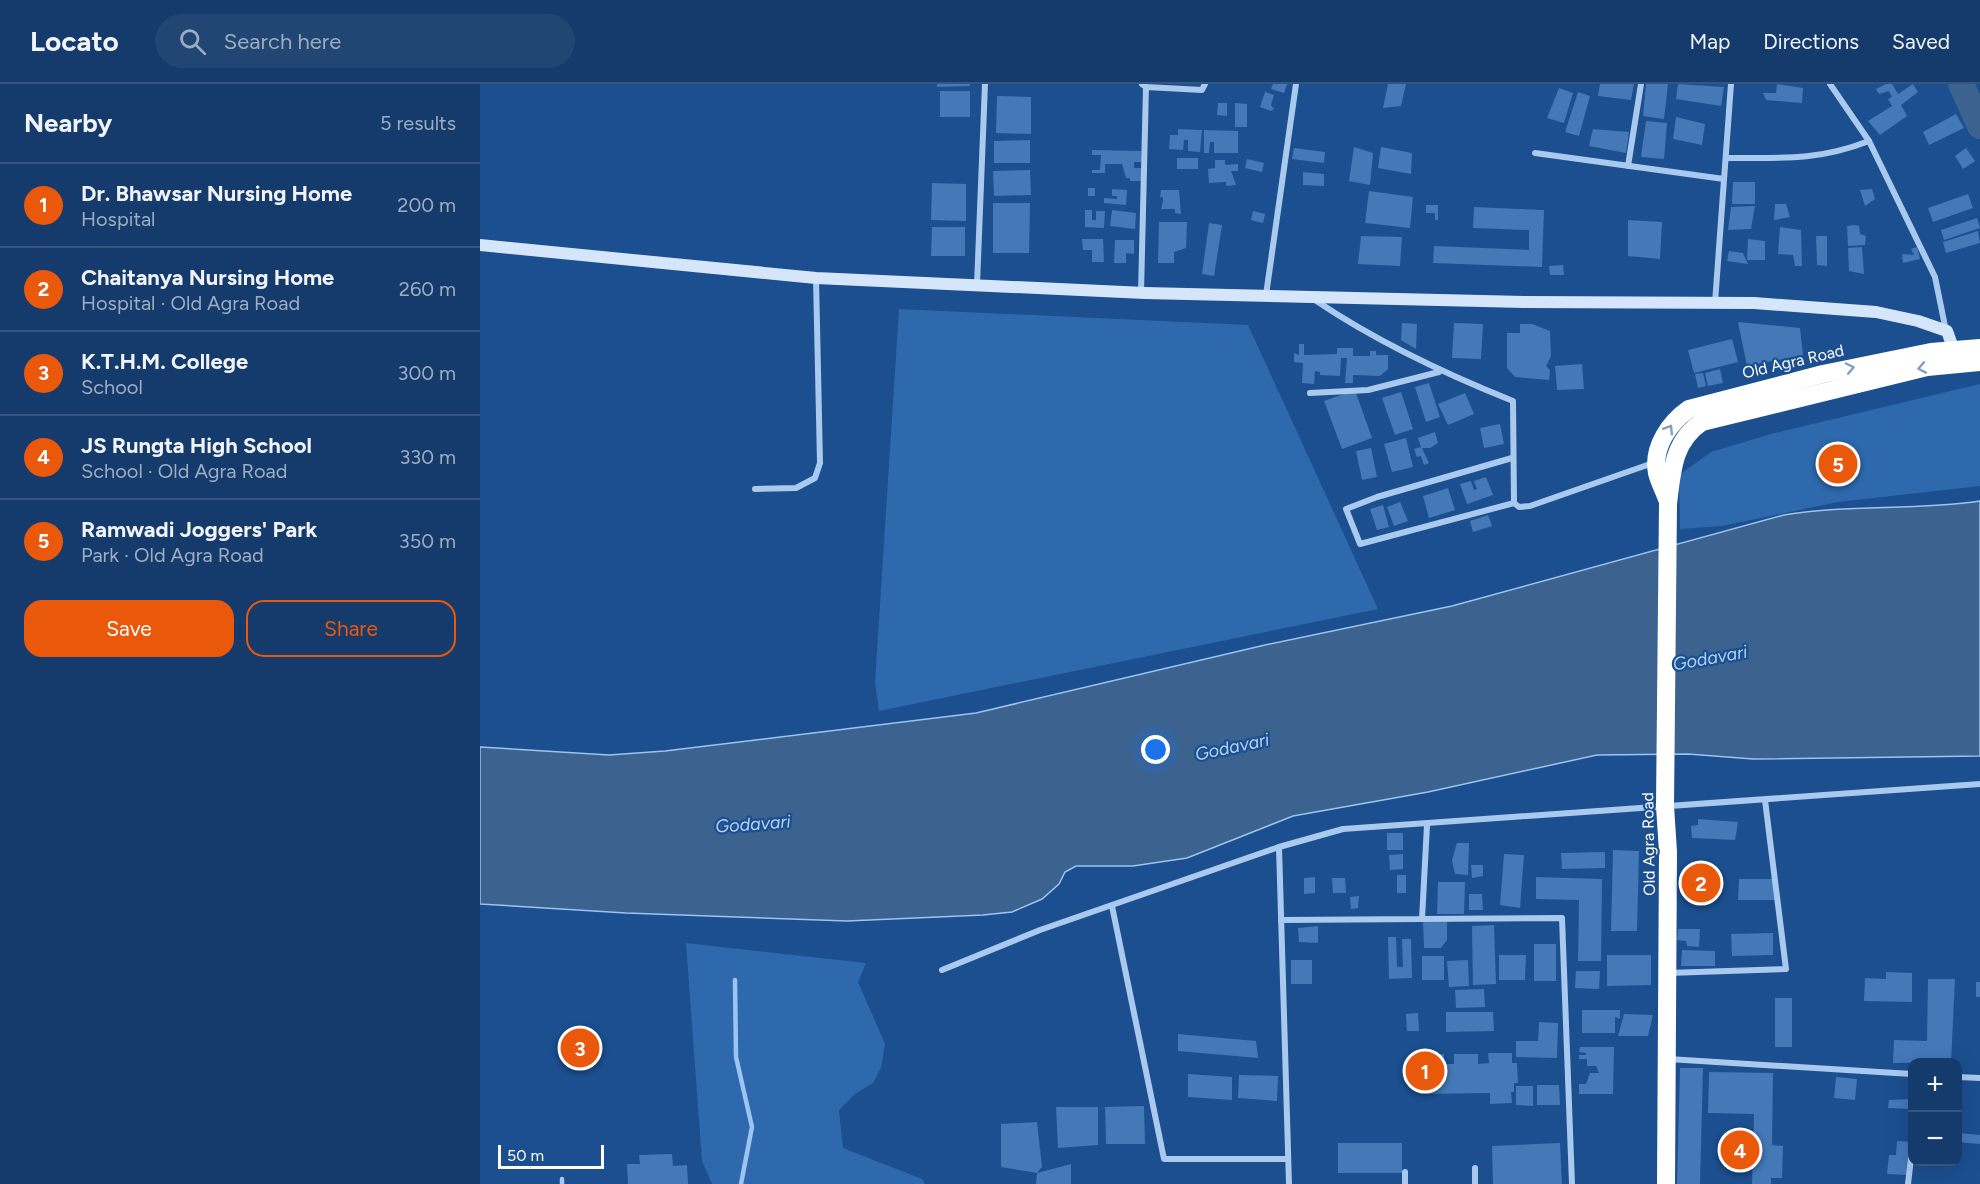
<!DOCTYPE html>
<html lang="en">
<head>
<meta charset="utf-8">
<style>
	:root { --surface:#143b6b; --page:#214673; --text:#f1f3f6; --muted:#9dadc1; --line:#33557e; --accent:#ea580c }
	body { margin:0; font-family:Figtree,sans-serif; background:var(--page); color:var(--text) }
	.controls { position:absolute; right:18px; bottom:18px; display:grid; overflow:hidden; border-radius:12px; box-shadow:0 6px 24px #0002 }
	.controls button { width:54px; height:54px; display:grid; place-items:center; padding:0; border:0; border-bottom:2px solid var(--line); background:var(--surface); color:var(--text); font:30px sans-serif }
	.scale { position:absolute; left:18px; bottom:15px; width:106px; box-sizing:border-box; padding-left:6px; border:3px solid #fff; border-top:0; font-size:16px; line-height:21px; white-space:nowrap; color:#fff; -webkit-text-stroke:4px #1b4f8f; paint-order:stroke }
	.you { position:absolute; left:676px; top:666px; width:21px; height:21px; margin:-15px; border:4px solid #fff; border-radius:50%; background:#1a73e8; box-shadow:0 0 0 9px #1a73e833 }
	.badge { display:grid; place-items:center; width:39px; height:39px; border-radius:50%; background:var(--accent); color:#fff; font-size:20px; font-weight:700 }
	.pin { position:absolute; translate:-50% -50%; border:3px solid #fff; box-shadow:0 2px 6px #0006 }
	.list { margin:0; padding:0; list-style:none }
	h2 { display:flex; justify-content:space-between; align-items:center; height:78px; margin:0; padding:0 24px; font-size:26px }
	h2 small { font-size:20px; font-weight:400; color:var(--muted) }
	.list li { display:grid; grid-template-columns:39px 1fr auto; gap:18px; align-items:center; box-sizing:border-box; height:84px; padding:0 24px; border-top:2px solid var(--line) }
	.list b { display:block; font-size:22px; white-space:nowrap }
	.list p { margin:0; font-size:20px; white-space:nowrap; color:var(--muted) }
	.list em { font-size:20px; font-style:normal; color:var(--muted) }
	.actions { display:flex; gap:12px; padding:18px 24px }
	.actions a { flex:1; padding:14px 0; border:2px solid var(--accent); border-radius:18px; text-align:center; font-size:21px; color:var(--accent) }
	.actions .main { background:var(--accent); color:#fff }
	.icon { flex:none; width:33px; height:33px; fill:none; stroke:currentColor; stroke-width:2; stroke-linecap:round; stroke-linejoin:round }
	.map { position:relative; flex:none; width:1500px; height:1100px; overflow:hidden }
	header { display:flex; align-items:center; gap:36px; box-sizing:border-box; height:84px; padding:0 30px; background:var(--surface); border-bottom:2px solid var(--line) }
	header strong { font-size:28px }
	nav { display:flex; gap:33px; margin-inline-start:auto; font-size:21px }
	.search { width:420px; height:54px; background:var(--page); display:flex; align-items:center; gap:15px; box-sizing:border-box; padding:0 21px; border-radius:33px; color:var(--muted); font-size:22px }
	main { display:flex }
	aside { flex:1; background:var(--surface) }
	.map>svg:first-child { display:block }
	.green { fill:#2e69ad }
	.water { fill:#3c6290; stroke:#9cc4f0; stroke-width:1.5 }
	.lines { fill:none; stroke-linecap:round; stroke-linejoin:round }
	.stream { stroke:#9cc4f0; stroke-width:4.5 }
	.river { stroke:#3c6290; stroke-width:26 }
	.building { fill:#4478b7 }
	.lane { stroke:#a9c9ee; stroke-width:4.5 }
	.street { stroke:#a9c9ee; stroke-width:6 }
	.secondary { stroke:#d6e6fa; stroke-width:12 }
	.highway { stroke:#fff; stroke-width:18 }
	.oneway { stroke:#829ec1 }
	.labels { text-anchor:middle; stroke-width:4.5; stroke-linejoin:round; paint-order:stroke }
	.street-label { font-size:16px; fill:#fff; stroke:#1b4f8f }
	.water-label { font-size:18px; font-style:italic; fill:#b5d3f5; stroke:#1b4f8f }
</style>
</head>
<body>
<header>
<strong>Locato</strong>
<div class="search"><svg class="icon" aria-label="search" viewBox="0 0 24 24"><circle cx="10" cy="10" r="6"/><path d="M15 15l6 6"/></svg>Search here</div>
<nav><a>Map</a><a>Directions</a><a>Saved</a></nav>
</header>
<main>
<aside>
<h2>Nearby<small>5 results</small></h2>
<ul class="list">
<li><span class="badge">1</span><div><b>Dr. Bhawsar Nursing Home</b><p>Hospital</p></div><em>200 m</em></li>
<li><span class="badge">2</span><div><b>Chaitanya Nursing Home</b><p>Hospital · Old Agra Road</p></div><em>260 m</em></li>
<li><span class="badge">3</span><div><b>K.T.H.M. College</b><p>School</p></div><em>300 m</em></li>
<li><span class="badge">4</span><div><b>JS Rungta High School</b><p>School · Old Agra Road</p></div><em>330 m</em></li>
<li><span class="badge">5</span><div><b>Ramwadi Joggers' Park</b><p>Park · Old Agra Road</p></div><em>350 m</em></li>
</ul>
<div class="actions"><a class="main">Save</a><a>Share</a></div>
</aside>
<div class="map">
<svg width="1500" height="1100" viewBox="0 0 1500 1100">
	<rect width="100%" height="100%" fill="#1b4f8f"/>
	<!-- green -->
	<g class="green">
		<polygon points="419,225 768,241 898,525 399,627 395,599"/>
		<polygon points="1500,300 1500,402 1358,418 1242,442 1200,445 1199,391 1231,368 1291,350"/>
		<polygon points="206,859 386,879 378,898 405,960 401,984 393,999 375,1010 359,1026 363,1064 442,1095 445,1100 232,1100 222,1077"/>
	</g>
	<!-- water -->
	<path class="water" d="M 1500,417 L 1500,672 L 1273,675 L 1208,670 L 1117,671 L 948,708 L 813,732 L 707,774 L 653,782 L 596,782 L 585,788 L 579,800 L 562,815 L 532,828 L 503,831 L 367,837 L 146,829 L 0,820 L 0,663 L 129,671 L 185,667 L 496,629 L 785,561 L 972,522 L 1304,431 C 1369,420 1434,427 1500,417 Z"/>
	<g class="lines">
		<!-- stream -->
		<polyline class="stream" points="255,896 256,973 272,1043 261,1100"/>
		<!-- river -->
		<polyline class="river" points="1481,0 1500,42"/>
	</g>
	<!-- building -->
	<g class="building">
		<polygon points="457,0 490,0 490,2 457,3"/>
		<polygon points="793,0 807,0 804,9 791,5"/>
		<polygon points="908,0 926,0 921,22 903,24"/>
		<polygon points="1120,0 1154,0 1151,16 1118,12"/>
		<polygon points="1166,0 1188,0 1184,35 1163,32"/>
		<polygon points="1198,0 1244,3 1241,22 1196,15"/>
		<polygon points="1297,0 1323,4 1322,19 1286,16 1283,9 1296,9"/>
		<polygon points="1406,0 1412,0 1418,10 1433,0 1438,8 1421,21 1427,32 1400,51 1388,37 1412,22 1408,15 1412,13 1409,7 1399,10 1396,5"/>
		<polygon points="1079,4 1093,9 1084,39 1067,34"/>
		<rect x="460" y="7" width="30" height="26"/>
		<polygon points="785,8 794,11 791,21 794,25 791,27 780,23"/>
		<polygon points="1098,8 1110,12 1099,52 1085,48"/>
		<polygon points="517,12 551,13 551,50 516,49"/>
		<polygon points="738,19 747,19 747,32 737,31"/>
		<polygon points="755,19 767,20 767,43 755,43"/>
		<polygon points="1476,30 1484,44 1449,61 1443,48"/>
		<polygon points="1196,33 1225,40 1222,61 1193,55"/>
		<polygon points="1166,37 1187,39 1184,75 1161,73"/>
		<polygon points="698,45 722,46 720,68 708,67 708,56 704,56 703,66 689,65 690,51 698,51"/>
		<polygon points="1113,45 1149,48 1146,69 1109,62"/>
		<polygon points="724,46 758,47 758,69 734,69 734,58 730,58 729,69 724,69"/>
		<polygon points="550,56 550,79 514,79 514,57"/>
		<polygon points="874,63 893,69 890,101 869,97"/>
		<polygon points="901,63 932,69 931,90 898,84"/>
		<polygon points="814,64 845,68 844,79 812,75"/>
		<polygon points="1486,64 1495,77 1483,85 1475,72"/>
		<polygon points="612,66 661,67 661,78 654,78 654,84 662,84 662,97 650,97 650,94 646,94 642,80 625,80 625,89 612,89 612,86 620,86 621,71 612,71"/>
		<rect x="697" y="74" width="21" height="11"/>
		<polygon points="767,75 784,79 782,88 765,84"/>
		<polygon points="735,76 745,76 745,81 758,80 758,87 751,87 756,101 746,102 746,98 729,99 728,85 735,84"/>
		<polygon points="550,86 551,111 514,112 513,87"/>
		<polygon points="823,88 844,90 844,102 823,101"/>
		<polygon points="1253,98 1275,98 1275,120 1252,120"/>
		<polygon points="452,99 486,100 486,137 451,136"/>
		<rect x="608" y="104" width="7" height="8"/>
		<polygon points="632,105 647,106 646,121 624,119 624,114 637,115 637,112 632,112"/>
		<polygon points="1392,105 1395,115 1385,122 1380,106"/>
		<polygon points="681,106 699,106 701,130 695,129 695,125 681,125 683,117 683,113 680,113"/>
		<polygon points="889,107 933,113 930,144 885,139"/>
		<polygon points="1488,110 1493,124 1453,138 1448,124"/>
		<polygon points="513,119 550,119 549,169 513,169"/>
		<polygon points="1295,120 1306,120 1310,133 1294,136"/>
		<polygon points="946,121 958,121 958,136 955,136 955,129 946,129"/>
		<polygon points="1275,122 1271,145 1248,146 1251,123"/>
		<polygon points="994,123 1064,126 1062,183 953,179 954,162 1049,166 1049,146 993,144"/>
		<polygon points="605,126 612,126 612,136 616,136 616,127 625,127 624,144 605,143"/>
		<polygon points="632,126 656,129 655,145 630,142"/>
		<polygon points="773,127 785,130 783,139 771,136"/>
		<polygon points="1497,134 1500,144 1464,156 1461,146"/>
		<polygon points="1148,136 1182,138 1180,175 1148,172"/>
		<polygon points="679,138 707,138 706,164 694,168 694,179 678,179"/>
		<polygon points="729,139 742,141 734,192 722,190"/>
		<polygon points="1374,141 1379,142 1380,150 1386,152 1385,161 1368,162 1367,142"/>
		<polygon points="452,143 485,143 485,172 451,172"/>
		<polygon points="1300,143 1321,146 1322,182 1315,182 1313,171 1298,170"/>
		<polygon points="1498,147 1500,159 1466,169 1463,158"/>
		<polygon points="881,152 922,153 920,182 878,180"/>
		<polygon points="1336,152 1347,152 1347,182 1337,181"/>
		<polygon points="602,155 623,155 624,178 612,178 612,166 603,166"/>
		<polygon points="1268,155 1285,157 1285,176 1267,176"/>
		<polygon points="635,156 654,156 654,170 646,169 646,179 634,179"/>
		<polygon points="1382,163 1384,190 1369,187 1368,164"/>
		<polygon points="1437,163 1440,175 1423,179 1422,170 1434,171 1431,165"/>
		<polygon points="1249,167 1263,169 1268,180 1247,177"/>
		<polygon points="1083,181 1084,191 1070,191 1069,182"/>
		<polygon points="1258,238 1320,244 1323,271 1267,282"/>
		<polygon points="922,239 937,240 936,265 921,256"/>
		<polygon points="974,239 1003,240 1001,275 972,274"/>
		<polygon points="1040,240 1052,240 1070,247 1071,272 1066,282 1070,286 1069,296 1035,293 1027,284 1027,249 1040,249"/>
		<polygon points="1252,255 1258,278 1214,289 1208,266"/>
		<polygon points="819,260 824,260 824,271 857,270 857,264 873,264 873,272 890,272 890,267 896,267 896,271 908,271 908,285 900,292 873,291 873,299 865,299 867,274 861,274 860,292 840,291 840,288 835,287 834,300 822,299 823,279 814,278 814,269 819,271"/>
		<polygon points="1102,280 1104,305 1077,306 1075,282"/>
		<polygon points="1240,285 1243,299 1228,302 1225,289"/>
		<polygon points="1223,289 1226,302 1218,304 1215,290"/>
		<polygon points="949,299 960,333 946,338 935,303"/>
		<polygon points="875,306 892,354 862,365 844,317"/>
		<polygon points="921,308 933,345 915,351 902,314"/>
		<polygon points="985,309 994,330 968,341 958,320"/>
		<polygon points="1020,340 1024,360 1004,364 1000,344"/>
		<polygon points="955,348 958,359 950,364 942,364 949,379 944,381 941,372 937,373 934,365 941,363 938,354"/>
		<polygon points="926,354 933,383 912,388 904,360"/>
		<polygon points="891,364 897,393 882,396 876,367"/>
		<polygon points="1006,393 1013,411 987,420 980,400 991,397 994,406 997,405 994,397"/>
		<polygon points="968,404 975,426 949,434 943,412"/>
		<polygon points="920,418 928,437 914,442 907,423"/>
		<polygon points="903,421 909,443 897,446 890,425"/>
		<polygon points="1008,431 1012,442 993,448 990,437"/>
		<polygon points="1218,735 1258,738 1255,756 1212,754 1211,742 1218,741"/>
		<rect x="907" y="749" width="16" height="17"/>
		<polygon points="977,759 989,759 988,791 975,790 972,776"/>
		<polygon points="1133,766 1159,767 1157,847 1131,847"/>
		<polygon points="1125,768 1125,784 1082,785 1081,769"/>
		<polygon points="923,770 923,785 910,786 909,771"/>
		<polygon points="1024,770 1044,771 1040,824 1020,821"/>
		<polygon points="991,781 1003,781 1003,792 992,794"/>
		<polygon points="1210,787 1234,788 1233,809 1209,809"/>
		<rect x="917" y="791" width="9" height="18"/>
		<polygon points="835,793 835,809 824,810 824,794"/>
		<polygon points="1056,793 1122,795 1121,877 1098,877 1099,816 1056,815"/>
		<polygon points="852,794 865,794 866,809 853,809"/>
		<polygon points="1259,795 1293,795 1295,816 1258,816"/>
		<polygon points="958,798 985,798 984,830 957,830"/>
		<polygon points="989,810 1002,810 1003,826 989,826"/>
		<polygon points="879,812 878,824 871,825 870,813"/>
		<polygon points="943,838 967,838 967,856 961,864 944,864"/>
		<polygon points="1014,841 1016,900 993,901 992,842"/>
		<polygon points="838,842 838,859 819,858 818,844"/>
		<polygon points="1198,845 1220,845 1219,863 1207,862 1206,857 1197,856"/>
		<polygon points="1293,849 1293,871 1252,872 1251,850"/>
		<polygon points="908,853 916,853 917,883 923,883 922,855 931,855 932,894 909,895"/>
		<rect x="1054" y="860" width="22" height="37"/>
		<polygon points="1202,866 1235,867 1235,882 1201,882"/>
		<polygon points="1019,871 1046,871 1045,896 1019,896"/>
		<polygon points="1127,871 1171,871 1171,901 1127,902"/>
		<rect x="942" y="872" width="22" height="24"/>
		<rect x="811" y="876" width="21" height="24"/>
		<polygon points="988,876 989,902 969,903 967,877"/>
		<polygon points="1096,887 1120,887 1119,905 1095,904"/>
		<polygon points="1406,888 1432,889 1432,918 1384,917 1385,894 1406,895"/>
		<polygon points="1448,895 1475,895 1471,978 1413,979 1414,956 1447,957"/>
		<rect x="1496" y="898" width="4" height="15"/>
		<polygon points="1004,905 1005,923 976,924 975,906"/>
		<rect x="1295" y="914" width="17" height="49"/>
		<polygon points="1102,926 1140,926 1140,935 1135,933 1135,949 1102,949"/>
		<polygon points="966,928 1013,928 1014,947 966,948"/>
		<polygon points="938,929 939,947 927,947 926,930"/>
		<polygon points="1144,930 1173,931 1168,952 1138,952"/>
		<polygon points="1059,938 1078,939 1077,974 1036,973 1036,957 1058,957"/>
		<polygon points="698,950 776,957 778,974 698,967"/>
		<polygon points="1100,963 1134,963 1133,1010 1099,1010 1099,1000 1106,1000 1110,989 1119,989 1116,982 1107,982 1107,975 1099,975 1099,971 1106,971 1106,969 1099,968"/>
		<polygon points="1008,969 1032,969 1032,979 1037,979 1038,999 1034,999 1034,1008 1031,1008 1032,1019 1010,1020 1010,1009 940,1010 940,1001 936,1001 935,981 940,981 940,971 964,970 964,980 974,980 974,970 998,970 998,980 1009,979"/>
		<polygon points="1200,984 1223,984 1220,1100 1197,1100"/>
		<polygon points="1229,988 1293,989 1292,1061 1303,1062 1302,1094 1291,1094 1291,1100 1272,1100 1274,1030 1228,1029"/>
		<polygon points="708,990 752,993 752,1016 708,1013"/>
		<polygon points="759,991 798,992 797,1017 758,1014"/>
		<polygon points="1356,993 1377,995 1375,1016 1354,1014"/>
		<polygon points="1057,1001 1079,1001 1080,1021 1057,1021"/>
		<polygon points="1036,1002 1053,1002 1053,1022 1036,1021"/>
		<polygon points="1432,1015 1432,1025 1408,1024 1409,1016"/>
		<polygon points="664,1022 665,1060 626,1060 625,1023"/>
		<polygon points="576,1023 618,1023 618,1061 578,1064"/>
		<polygon points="557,1038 562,1083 557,1089 521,1083 521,1040"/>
		<polygon points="1478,1049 1500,1051 1500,1060 1478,1058"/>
		<polygon points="1417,1057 1431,1058 1427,1091 1407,1090 1409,1071 1416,1071"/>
		<rect x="858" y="1059" width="64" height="30"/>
		<polygon points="1080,1059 1082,1100 1013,1100 1012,1062"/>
		<polygon points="192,1070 193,1082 207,1081 208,1100 148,1100 147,1080 160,1080 159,1071"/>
		<polygon points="591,1080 591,1100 556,1100 557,1089"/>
	</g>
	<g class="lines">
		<!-- lane -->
		<polyline class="lane" points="82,1095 82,1100"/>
		<!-- street -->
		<g class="street">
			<polyline points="662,0 666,3 722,6 725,0"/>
			<polyline points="1350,0 1389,57 1455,193 1466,247"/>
			<polyline points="1055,69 1244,95"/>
			<path d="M 1246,74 C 1300,74 1338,77 1389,57"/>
			<polyline points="1148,82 1161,0"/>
			<polyline points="497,201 505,0"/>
			<polyline points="661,209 666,3"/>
			<polyline points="786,211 816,0"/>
			<path d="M 835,216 C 897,258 963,289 1033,317 L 1034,419 L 1039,423 L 1050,422 L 1173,379"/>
			<polyline points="1235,219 1251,0"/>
			<polyline points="830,309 888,306 959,288"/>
			<polyline points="1032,374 897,413 866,425 880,460 1034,419"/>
			<polyline points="275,405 316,404 335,394 340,379 336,194"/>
			<polyline points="632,822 684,1075 808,1075"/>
			<polyline points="942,835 1082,834 1092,1100"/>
			<polyline points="801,836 942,835 947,741"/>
			<polyline points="462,886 560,846 799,763"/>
			<polyline points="1188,889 1306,885 1285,716"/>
			<polyline points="1188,975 1432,990"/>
			<polyline points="1478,993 1500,994"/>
			<polyline points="995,1084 995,1100"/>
			<polyline points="809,1100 799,763 863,745 1500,700"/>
			<polyline points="925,1100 925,1088"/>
			<polyline points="1428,1100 1432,1066"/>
		</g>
		<!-- secondary -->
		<polyline class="secondary" points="0,161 336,194 665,209 1044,218 1274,219 1396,228 1438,237 1467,247 1476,272"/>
		<!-- highway -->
		<g class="highway">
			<path d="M 1187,415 C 1184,407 1179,397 1177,389 C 1172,363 1190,338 1209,325 L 1343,290 L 1451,268 L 1500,264"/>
			<path d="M 1186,1100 L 1188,768 L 1185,722 L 1188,420 C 1192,387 1193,357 1222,338 L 1447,283 L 1500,278"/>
		</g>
	</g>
	<!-- one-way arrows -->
	<defs><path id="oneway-chevron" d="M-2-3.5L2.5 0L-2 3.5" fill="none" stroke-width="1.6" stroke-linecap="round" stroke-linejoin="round" transform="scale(1.5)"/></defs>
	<g class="oneway">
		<use href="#oneway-chevron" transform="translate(1370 284) rotate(-12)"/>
		<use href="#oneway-chevron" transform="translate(1442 284) rotate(169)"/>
		<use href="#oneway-chevron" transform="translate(1189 345) rotate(-58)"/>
	</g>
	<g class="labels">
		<!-- street labels -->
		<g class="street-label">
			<text transform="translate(1313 277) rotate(-13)" y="6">Old Agra Road</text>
			<text transform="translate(1168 760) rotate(-91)" y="6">Old Agra Road</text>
		</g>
		<!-- water labels -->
		<g class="water-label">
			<text transform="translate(1230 574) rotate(-10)" y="6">Godavari</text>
			<text transform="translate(752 663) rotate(-12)" y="6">Godavari</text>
			<text transform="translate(273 740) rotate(-4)" y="6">Godavari</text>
		</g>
	</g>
</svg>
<div class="controls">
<button>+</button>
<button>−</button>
</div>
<div class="scale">50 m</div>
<div class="you"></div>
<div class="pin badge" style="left:945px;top:987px">1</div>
<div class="pin badge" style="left:1221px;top:799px">2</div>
<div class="pin badge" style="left:100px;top:964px">3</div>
<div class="pin badge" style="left:1260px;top:1066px">4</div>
<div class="pin badge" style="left:1358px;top:380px">5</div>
</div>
</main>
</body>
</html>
